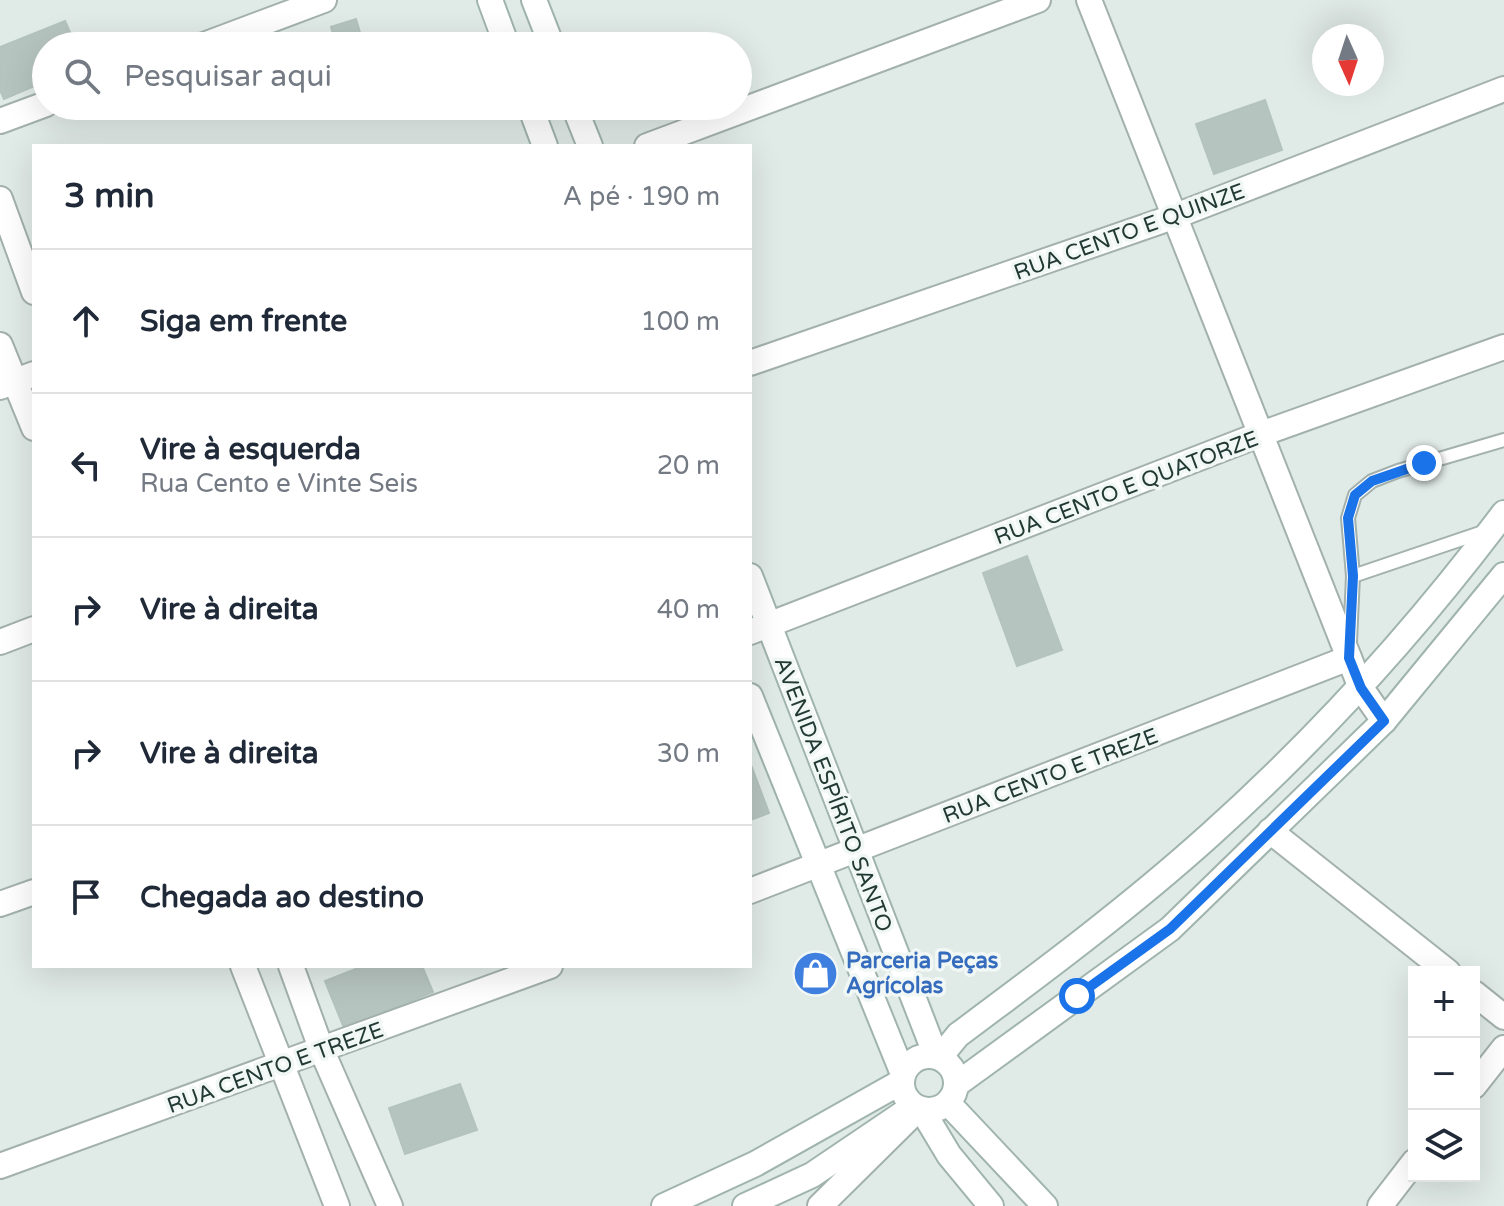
<!DOCTYPE html>
<html lang="pt">
<head>
<meta charset="utf-8">
<style>
	:root { --surface:#fff; --page:#f2f2f3; --text:#1f2937; --muted:#747a83; --line:#e0e1e3 }
	body { margin:0; font-family:"Varela Round",sans-serif; background:var(--page); color:var(--text) }
	.controls { position:absolute; right:24px; bottom:24px; display:grid; overflow:hidden; border-radius:0px; box-shadow:0 8px 32px #0002 }
	.controls button { width:72px; height:72px; display:grid; place-items:center; padding:0; border:0; border-bottom:2px solid var(--line); background:var(--surface); color:var(--text); font:40px sans-serif }
	.compass { position:absolute; left:1312px; top:24px; width:72px; height:72px; border-radius:50%; background:var(--surface); box-shadow:0 8px 32px #0002; rotate:177deg }
	.stop { position:absolute; width:24px; height:24px; margin:-18px; border:6px solid #1a73e8; border-radius:50%; background:#fff }
	.stop.end { background:#1a73e8; border-color:#fff; box-shadow:0 2px 8px #0008 }
	.list { margin:0; padding:0; list-style:none }
	h2 { display:flex; justify-content:space-between; align-items:center; height:104px; margin:0; padding:0 32px; font-size:34px }
	h2 small { font-size:26px; font-weight:400; color:var(--muted) }
	.list li { display:grid; grid-template-columns:52px 1fr auto; gap:24px; align-items:center; box-sizing:border-box; height:144px; padding:0 32px; border-top:2px solid var(--line) }
	.list b { display:block; font-size:30px; white-space:nowrap }
	.list p { margin:0; font-size:26px; white-space:nowrap; color:var(--muted) }
	.list em { font-size:26px; font-style:normal; color:var(--muted) }
	.icon { flex:none; width:44px; height:44px; fill:none; stroke:currentColor; stroke-width:2; stroke-linecap:round; stroke-linejoin:round }
	.map { position:relative; flex:none; width:1504px; height:1206px; overflow:hidden }
	.search { position:absolute; background:var(--surface); box-shadow:0 8px 32px #0002; left:32px; top:32px; width:720px; height:88px; display:flex; align-items:center; gap:20px; box-sizing:border-box; padding:0 28px; border-radius:44px; color:var(--muted); font-size:30px }
	.panel { position:absolute; background:var(--surface); box-shadow:0 8px 32px #0002; left:32px; top:144px; width:720px; height:824px; border-radius:0px }
	.map>svg:first-child { display:block }
	.building { fill:#b6c4bf; stroke:#b3c3bd; stroke-width:2 }
	.lines { fill:none; stroke-linecap:round; stroke-linejoin:round }
	.lane-casing { stroke:#a3b1ad; stroke-width:16 }
	.street-casing { stroke:#a3b1ad; stroke-width:28 }
	.secondary-casing { stroke:#a0b4ae; stroke-width:28 }
	.lane { stroke:#fff; stroke-width:12 }
	.street { stroke:#fff; stroke-width:24 }
	.secondary { stroke:#fff; stroke-width:24 }
	.route { stroke:#1a73e8; stroke-width:10 }
	.labels { text-anchor:middle; stroke-width:7; stroke-linejoin:round; paint-order:stroke }
	.street-label { font-size:22px; fill:#223934; stroke:#f0f7f4 }
	.shop-label { font-size:22px; font-weight:bold; fill:#366cbe; stroke:#f0f7f4; text-anchor:start }
</style>
</head>
<body>
<div class="map">
<svg width="1504" height="1206" viewBox="0 0 1504 1206">
	<rect width="100%" height="100%" fill="#e0eae6"/>
	<!-- building -->
	<g class="building">
		<polygon points="356,19 364,46 336,46 331,27"/>
		<polygon points="65,21 76,46 46,46 46,81 4,99 0,90 0,47"/>
		<polygon points="1265,100 1282,150 1214,174 1196,124"/>
		<polygon points="1027,556 1062,650 1017,666 983,573"/>
		<polygon points="751,765 769,813 750,820 750,766"/>
		<polygon points="363,966 422,966 433,992 344,1028 325,981"/>
		<polygon points="460,1084 477,1130 405,1154 389,1108"/>
	</g>
	<g class="lines">
		<defs>
			<g id="lane">
				<polyline points="1353,576 1486,531"/>
				<polyline points="1350,642 1353,576 1348,518 1355,495 1372,481 1398,471 1504,440"/>
			</g>
			<g id="street">
				<polyline points="1089,0 1361,688 1384,721"/>
				<polyline points="201,46 324,0"/>
				<polyline points="0,121 46,104"/>
				<polyline points="647,146 1038,0"/>
				<polyline points="0,199 34,292"/>
				<polyline points="0,345 34,428"/>
				<polyline points="750,363 1173,217 1504,89"/>
				<polyline points="0,387 34,374"/>
				<polyline points="750,632 1261,434 1504,347"/>
				<polyline points="0,642 34,629"/>
				<polyline points="1270,831 1448,972"/>
				<polyline points="750,891 1349,658"/>
				<polyline points="0,904 34,892"/>
				<polyline points="243,966 337,1206"/>
				<polyline points="291,966 322,1051 390,1206"/>
				<polyline points="1474,993 1504,1017"/>
				<polyline points="1474,1086 1504,1048"/>
				<polyline points="0,1166 550,966"/>
				<polyline points="820,1206 914,1113"/>
				<polyline points="1380,1206 1414,1162"/>
			</g>
			<g id="secondary">
				<polyline points="490,0 507,46"/>
				<polyline points="534,0 552,46"/>
				<polyline points="530,106 545,146"/>
				<polyline points="574,106 590,146"/>
				<polyline points="750,576 936,1056"/>
				<polyline points="750,696 903,1074"/>
				<circle cx="929" cy="1083" r="27"/>
				<path d="M 940,1057 L 958,1035 C 1044,971 1130,907 1210,835 C 1318,738 1417,629 1504,513"/>
				<polyline points="957,1084 1170,929 1384,721 1504,575"/>
				<polyline points="948,1103 1045,1206"/>
				<polyline points="922,1110 949,1155 991,1206"/>
				<polyline points="664,1206 755,1164 901,1082"/>
				<polyline points="745,1206 812,1175 914,1106"/>
			</g>
		</defs>
		<!-- lane casing -->
		<use href="#lane" class="lane-casing"/>
		<!-- street casing -->
		<use href="#street" class="street-casing"/>
		<!-- secondary casing -->
		<use href="#secondary" class="secondary-casing"/>
		<!-- lane -->
		<use href="#lane" class="lane"/>
		<!-- street -->
		<use href="#street" class="street"/>
		<!-- secondary -->
		<use href="#secondary" class="secondary"/>
	</g>
	<g class="lines">
		<!-- route -->
		<polyline class="route" points="1077,996 1170,929 1384,721 1361,688 1349,658 1353,576 1348,518 1355,495 1372,481 1424,463"/>
	</g>
	<!-- icons -->
	<defs>
		<symbol id="shop-disc" viewBox="-11 -11 22 22"><circle r="9.5" fill="#3f7fe0" stroke="#f0f7f4"/><path d="M-5-2.5h2.3a2.7 3.5 0 0 1 5.4 0H5L5.5 6h-11ZM-1.5-2.5h3a1.5 2.3 0 0 0-3 0Z" fill="#fff"/></symbol>
	</defs>
	<g fill-rule="evenodd">
		<use href="#shop-disc" x="790" y="948" width="51" height="51"/>
	</g>
	<g class="labels">
		<!-- street labels -->
		<g class="street-label">
			<text transform="translate(1129 231) rotate(-20)" y="8">RUA CENTO E QUINZE</text>
			<text transform="translate(1126 487) rotate(-21)" y="8">RUA CENTO E QUATORZE</text>
			<text transform="translate(1050 775) rotate(-21)" y="8">RUA CENTO E TREZE</text>
			<text transform="translate(834 794) rotate(69)" y="8">AVENIDA ESPÍRITO SANTO</text>
			<text transform="translate(275 1067) rotate(-20)" y="8">RUA CENTO E TREZE</text>
		</g>
		<!-- shop labels -->
		<g class="shop-label">
			<text x="846" y="968">Parceria Peças<tspan x="846" dy="25">Agrícolas</tspan></text>
		</g>
	</g>
</svg>
<div class="controls">
<button>+</button>
<button>−</button>
<button><svg class="icon" aria-label="layers" viewBox="0 0 24 24"><path d="M12 4l9 5-9 5-9-5zM3 14l9 5 9-5"/></svg></button>
</div>
<svg class="compass" viewBox="-18 -18 36 36"><path d="M0-13l5 13h-10z" fill="#e53935"/><path d="M0 13l5-13h-10z" fill="#747a83"/></svg>
<div class="stop" style="left:1077px;top:996px"></div>
<div class="stop end" style="left:1424px;top:463px"></div>
<div class="search"><svg class="icon" aria-label="search" viewBox="0 0 24 24"><circle cx="10" cy="10" r="6"/><path d="M15 15l6 6"/></svg>Pesquisar aqui</div>
<section class="panel">
<h2>3 min<small>A pé · 190 m</small></h2>
<ul class="list">
<li><svg class="icon" aria-label="ahead" viewBox="0 0 24 24"><path d="M12 20V5M6 11l6-6 6 6"/></svg><div><b>Siga em frente</b></div><em>100 m</em></li>
<li><svg class="icon" aria-label="left" viewBox="0 0 24 24"><path d="M17 20v-9H6M10 6l-5 5 5 5"/></svg><div><b>Vire à esquerda</b><p>Rua Cento e Vinte Seis</p></div><em>20 m</em></li>
<li><svg class="icon" aria-label="right" viewBox="0 0 24 24"><path d="M7 20v-9h11M14 6l5 5-5 5"/></svg><div><b>Vire à direita</b></div><em>40 m</em></li>
<li><svg class="icon" aria-label="right" viewBox="0 0 24 24"><path d="M7 20v-9h11M14 6l5 5-5 5"/></svg><div><b>Vire à direita</b></div><em>30 m</em></li>
<li><svg class="icon" aria-label="arrive" viewBox="0 0 24 24"><path d="M6 21V4h12l-3 4 3 4H6"/></svg><div><b>Chegada ao destino</b></div></li>
</ul>
</section>
</div>
</body>
</html>
